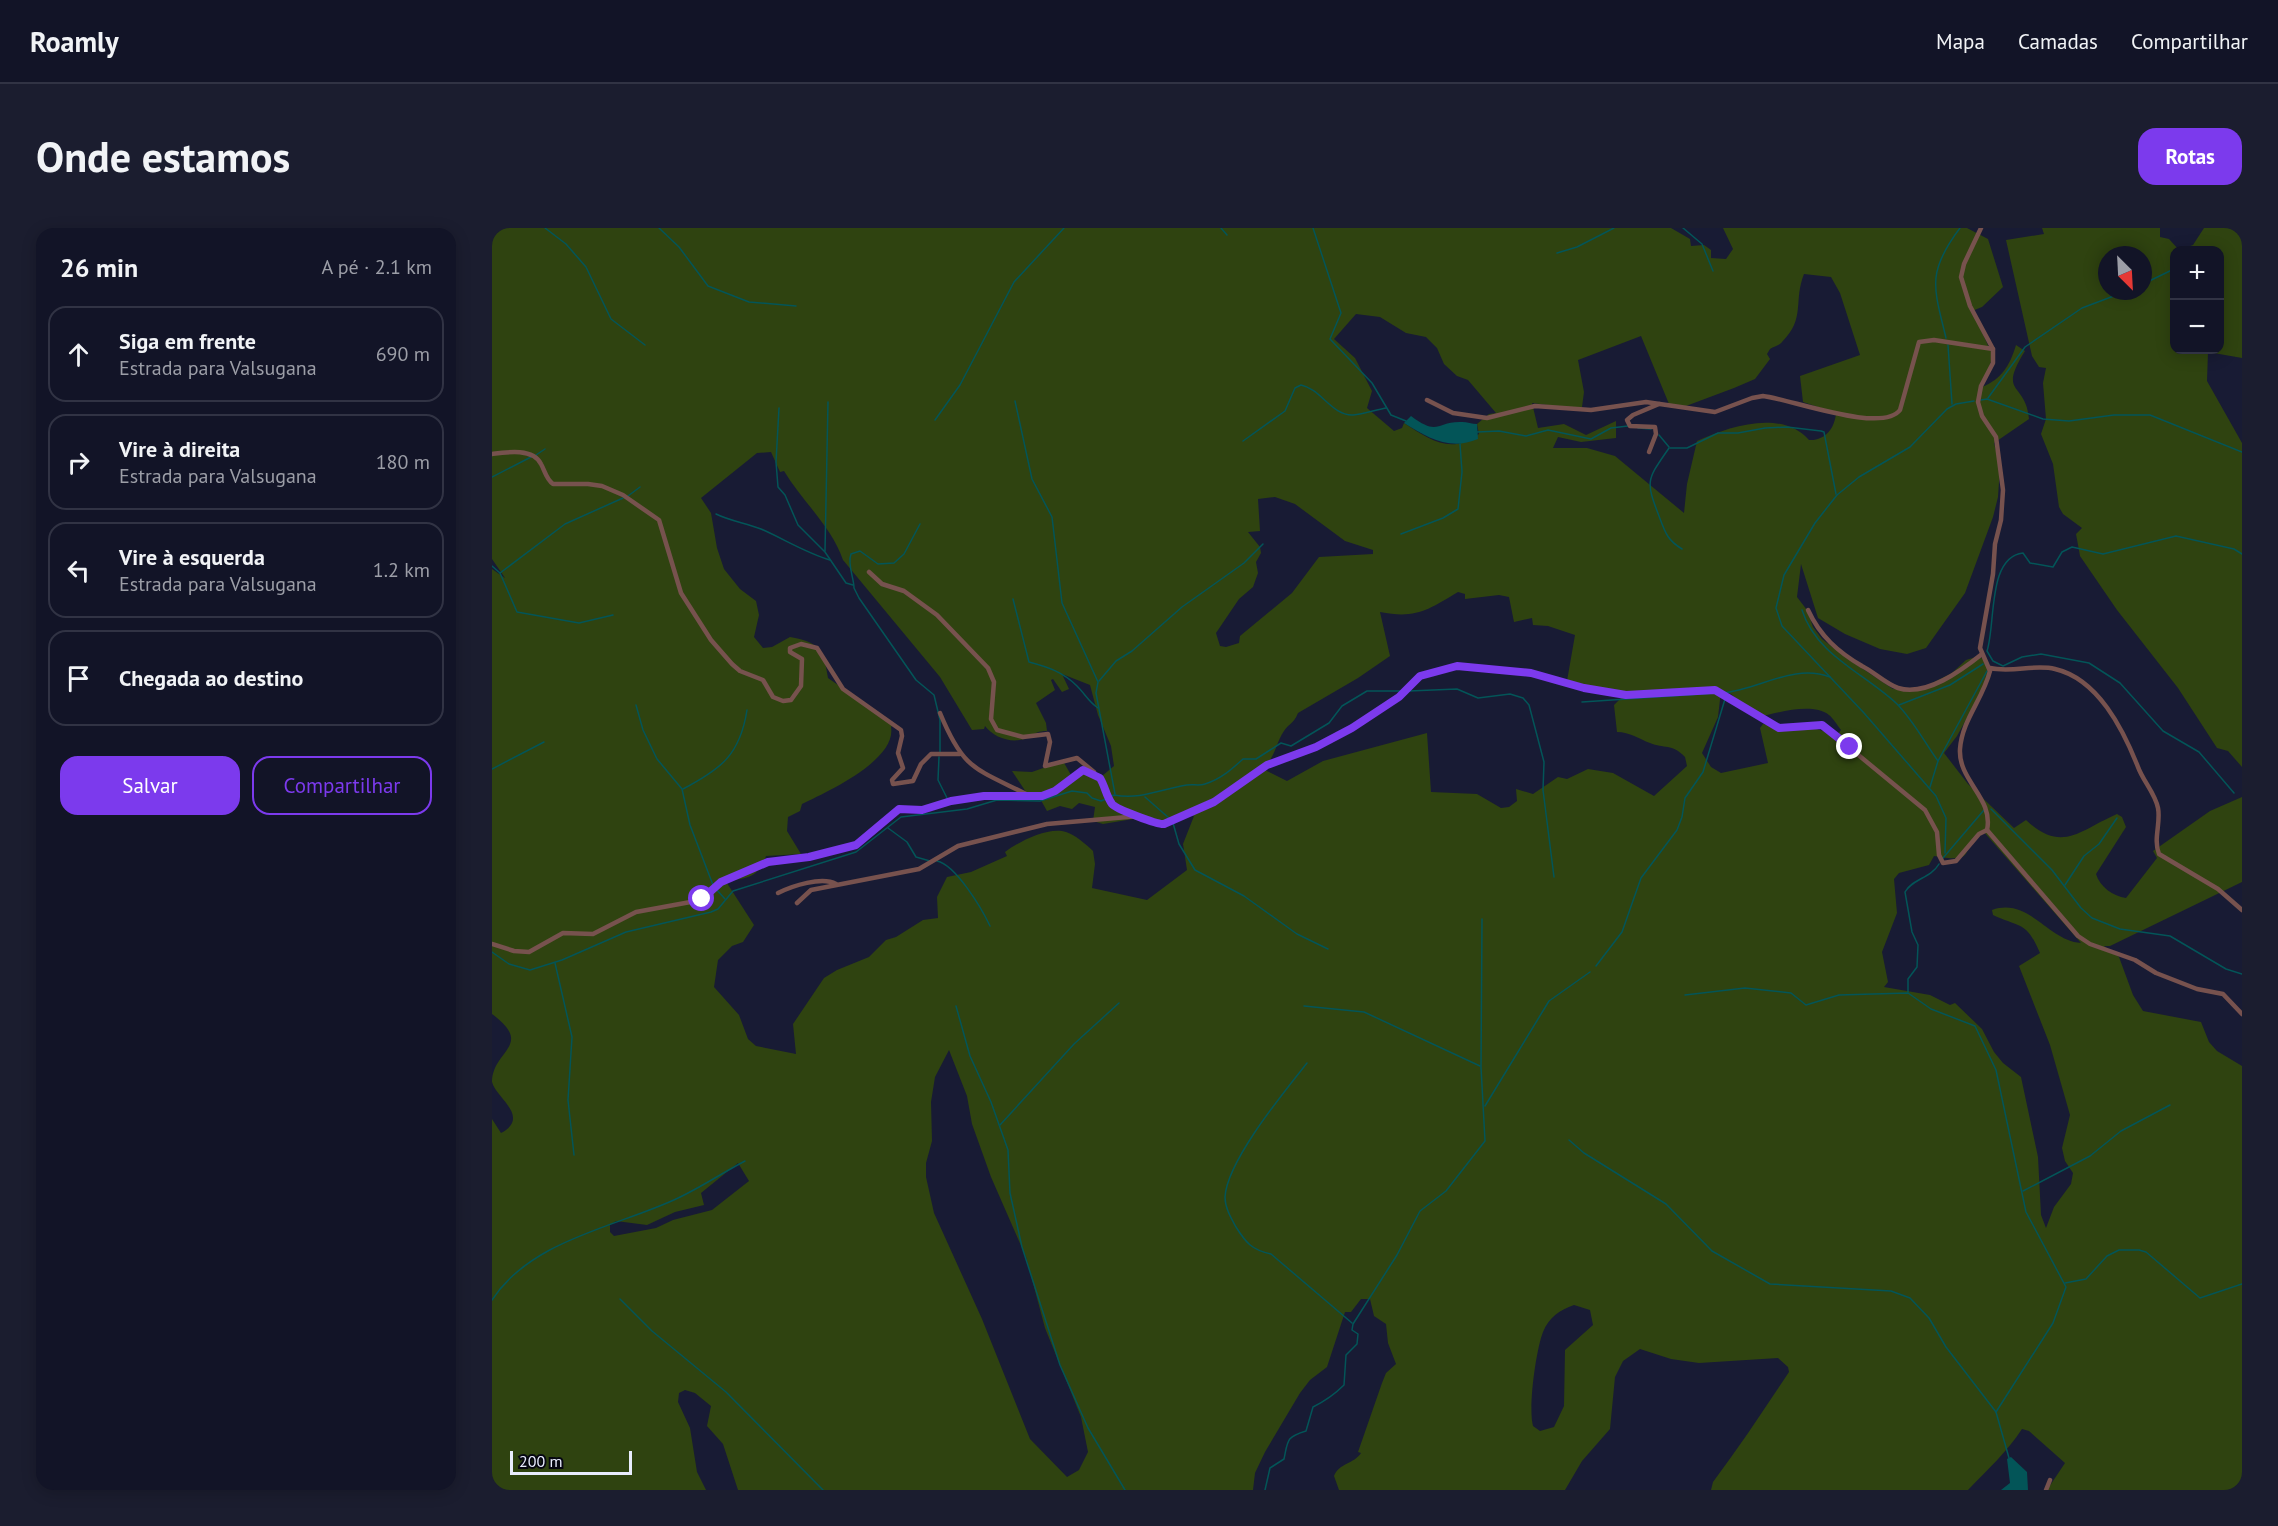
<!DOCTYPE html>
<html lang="pt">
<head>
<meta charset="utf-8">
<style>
	:root { --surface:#121427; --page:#1b1d2f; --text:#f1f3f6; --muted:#9c9ea7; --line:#313344; --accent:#7c3aed }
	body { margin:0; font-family:"PT Sans",sans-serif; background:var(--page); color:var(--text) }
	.controls { position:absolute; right:18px; top:18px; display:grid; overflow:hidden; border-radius:12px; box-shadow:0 3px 15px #0003 }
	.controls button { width:54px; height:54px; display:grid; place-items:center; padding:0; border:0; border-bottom:2px solid var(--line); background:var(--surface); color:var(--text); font:30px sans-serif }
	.compass { position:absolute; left:1606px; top:18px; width:54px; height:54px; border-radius:50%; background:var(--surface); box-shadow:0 3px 15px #0003; rotate:156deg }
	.scale { position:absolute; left:18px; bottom:15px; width:122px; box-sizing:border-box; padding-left:6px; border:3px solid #e8ecfd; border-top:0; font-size:16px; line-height:21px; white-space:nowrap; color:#e8ecfd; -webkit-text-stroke:4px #060711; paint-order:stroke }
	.stop { position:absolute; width:18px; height:18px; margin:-14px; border:4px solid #7c3aed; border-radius:50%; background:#fff }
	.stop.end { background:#7c3aed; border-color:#fff; box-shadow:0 2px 6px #0008 }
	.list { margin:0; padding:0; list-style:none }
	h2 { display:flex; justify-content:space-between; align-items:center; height:78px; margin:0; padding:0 24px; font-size:26px }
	h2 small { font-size:20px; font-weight:400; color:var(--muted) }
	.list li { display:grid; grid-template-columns:39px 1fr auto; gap:18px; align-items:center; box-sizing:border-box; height:96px; margin:0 12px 12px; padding:0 12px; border:2px solid var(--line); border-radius:18px }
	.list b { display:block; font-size:22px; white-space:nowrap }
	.list p { margin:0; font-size:20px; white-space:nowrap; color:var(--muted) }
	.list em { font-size:20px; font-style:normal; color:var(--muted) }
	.actions { display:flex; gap:12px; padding:18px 24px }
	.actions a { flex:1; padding:14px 0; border:2px solid var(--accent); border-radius:18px; text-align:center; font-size:21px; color:var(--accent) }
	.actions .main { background:var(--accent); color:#fff }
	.icon { flex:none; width:33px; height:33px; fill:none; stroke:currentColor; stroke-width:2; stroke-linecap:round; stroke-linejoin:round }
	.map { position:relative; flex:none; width:1750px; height:1262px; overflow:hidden; border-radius:18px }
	header { display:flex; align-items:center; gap:36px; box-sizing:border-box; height:84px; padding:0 30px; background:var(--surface); border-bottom:2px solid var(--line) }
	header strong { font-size:28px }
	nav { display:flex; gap:33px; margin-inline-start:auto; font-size:21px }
	.intro { display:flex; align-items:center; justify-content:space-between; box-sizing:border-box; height:144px; padding:0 36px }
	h1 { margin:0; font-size:42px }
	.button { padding:15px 27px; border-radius:18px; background:var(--accent); color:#fff; font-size:21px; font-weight:700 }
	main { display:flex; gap:36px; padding:0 36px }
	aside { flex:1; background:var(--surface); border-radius:18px; box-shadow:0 3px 15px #0003 }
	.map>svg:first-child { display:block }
	.green { fill:#2f4310; fill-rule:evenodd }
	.water { fill:#035558 }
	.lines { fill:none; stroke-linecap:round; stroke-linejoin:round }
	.stream { stroke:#035558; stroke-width:1.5 }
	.street { stroke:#77524e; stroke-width:4.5 }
	.route { stroke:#7c3aed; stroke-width:8 }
</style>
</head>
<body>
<header>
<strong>Roamly</strong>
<nav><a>Mapa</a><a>Camadas</a><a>Compartilhar</a></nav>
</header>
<div class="intro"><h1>Onde estamos</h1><a class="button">Rotas</a></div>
<main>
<aside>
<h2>26 min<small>A pé · 2.1 km</small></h2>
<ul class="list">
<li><svg class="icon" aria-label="ahead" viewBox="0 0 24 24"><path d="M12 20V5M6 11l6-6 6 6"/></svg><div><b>Siga em frente</b><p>Estrada para Valsugana</p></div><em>690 m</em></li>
<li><svg class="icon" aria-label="right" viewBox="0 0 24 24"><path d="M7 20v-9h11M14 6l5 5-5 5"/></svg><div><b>Vire à direita</b><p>Estrada para Valsugana</p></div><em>180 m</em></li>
<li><svg class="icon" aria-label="left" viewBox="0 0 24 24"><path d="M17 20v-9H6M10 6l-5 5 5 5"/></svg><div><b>Vire à esquerda</b><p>Estrada para Valsugana</p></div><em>1.2 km</em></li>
<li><svg class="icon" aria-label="arrive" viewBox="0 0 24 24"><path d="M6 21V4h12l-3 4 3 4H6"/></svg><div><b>Chegada ao destino</b></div></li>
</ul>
<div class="actions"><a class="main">Salvar</a><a>Compartilhar</a></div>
</aside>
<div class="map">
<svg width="1750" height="1262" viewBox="0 0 1750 1262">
	<rect width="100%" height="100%" fill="#181b34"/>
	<!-- green -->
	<g class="green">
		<path d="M 0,0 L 1179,0 L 1198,11 L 1199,18 L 1212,17 L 1219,22 L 1219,30 L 1234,31 L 1241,21 L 1231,0 L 1475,0 L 1496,11 L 1511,59 L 1490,79 L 1480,83 L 1501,128 L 1490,159 C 1510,151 1518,137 1524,117 L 1533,123 C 1505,168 1534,153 1537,191 L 1502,215 L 1508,239 L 1506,269 L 1501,289 L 1473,365 L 1434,420 L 1415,426 L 1388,421 L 1353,406 L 1326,390 L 1309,336 L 1305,369 L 1315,382 L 1321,399 L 1330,411 L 1356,431 L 1401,461 L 1432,459 L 1460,445 L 1474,432 L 1487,428 L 1493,433 L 1499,447 L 1465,508 L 1452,525 L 1476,556 L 1522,600 L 1534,592 C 1570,626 1588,602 1625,586 L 1630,589 L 1634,599 L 1604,646 C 1608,659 1621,668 1634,670 L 1665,630 L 1661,623 L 1718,583 L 1750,569 L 1750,654 L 1618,718 L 1612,718 L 1627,729 L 1641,767 L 1651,783 L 1709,794 L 1717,814 L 1725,823 L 1750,838 L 1750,1262 L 1555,1262 L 1573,1235 L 1537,1203 L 1530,1201 C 1514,1225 1496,1241 1476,1262 L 1219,1262 L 1221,1254 C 1248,1218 1273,1180 1297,1144 L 1296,1139 L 1286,1130 L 1207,1135 L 1179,1131 L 1148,1121 L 1131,1133 L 1123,1149 L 1118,1201 L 1090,1233 L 1073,1262 L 847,1262 L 842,1248 C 847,1235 862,1236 869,1225 L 866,1224 L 890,1155 L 894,1145 L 904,1136 L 896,1115 L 894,1096 L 882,1088 L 878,1071 L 869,1071 L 859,1084 L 853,1084 L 835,1139 L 818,1152 L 808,1165 L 773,1224 L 763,1245 L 761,1262 L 246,1262 L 231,1216 L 215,1198 L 219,1178 L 203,1165 L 193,1162 L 187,1165 L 186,1174 L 198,1200 L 205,1244 L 214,1262 L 0,1262 L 0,891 L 9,905 C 39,889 4,870 0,854 C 0,822 43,818 0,786 L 0,341 L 13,350 L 0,331 ZM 1312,46 L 1339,49 L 1348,65 L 1368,127 L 1308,148 L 1311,174 L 1344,185 C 1343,200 1333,213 1317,212 C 1289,181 1238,198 1205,213 L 1195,256 L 1192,285 L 1123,228 L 1095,220 L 1061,220 L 1066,209 L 1089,214 L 1124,210 L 1124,193 L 1094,207 L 1072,196 L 1046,200 L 1040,175 L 1087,181 L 1090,179 L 1092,164 L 1086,132 L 1149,108 L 1177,176 L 1194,178 L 1242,160 L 1263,151 L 1278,131 L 1275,126 L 1278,121 C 1282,118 1287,118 1290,114 C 1314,90 1301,74 1312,46 ZM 864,86 L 888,89 L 914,105 L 934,109 L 945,120 L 952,136 L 965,148 L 976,152 L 1004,185 L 997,186 L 985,196 L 987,206 C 959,227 938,212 912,195 L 910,200 L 902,203 L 875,180 L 880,163 L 863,130 L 842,111 ZM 279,224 L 288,244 L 292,243 C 310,273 340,299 351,332 L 448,449 L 480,502 L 492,501 L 493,498 C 502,510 522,517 537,509 C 544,505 546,503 555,503 L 554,495 L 544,475 L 563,462 L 559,452 L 561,451 L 570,464 L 577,461 L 570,446 L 598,457 L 606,487 L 619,518 L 622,538 L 610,548 L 590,543 L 579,547 L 571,533 L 540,544 L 520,543 L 534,564 L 546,567 L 555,583 L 568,578 L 580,581 L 587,575 L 603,579 L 601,593 L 611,596 L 641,591 L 664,598 L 697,587 L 702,588 L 691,616 L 695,642 L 655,672 L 600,660 L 603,636 L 601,623 C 595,617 582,606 574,604 C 557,598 526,614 513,624 L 515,628 L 479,644 L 455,649 L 445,669 L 446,690 L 431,692 L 404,709 L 394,712 L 377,729 L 345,742 L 332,750 L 301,796 L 304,826 L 264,818 L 256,811 L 247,787 L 222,759 L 226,732 L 240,718 L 251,714 L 262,697 L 233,652 C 252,652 267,650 274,628 L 309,626 L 295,603 L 296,589 L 308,583 L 310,576 C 335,564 405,532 399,499 L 402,496 L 336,450 C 332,422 327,414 298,409 L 280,419 L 271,420 L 262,409 L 267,387 L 264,373 L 248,361 L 232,341 L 225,320 L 219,285 L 209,270 L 265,225 ZM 783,269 L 803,276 L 853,313 L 881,322 L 881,326 L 827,329 L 800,365 L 748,408 L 747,415 L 734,419 L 728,418 L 724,405 L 747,371 L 761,359 L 766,345 L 764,334 L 769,325 L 768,319 L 756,304 L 768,303 L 766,271 ZM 966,364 L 973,366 L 973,371 L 1007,367 L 1017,369 L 1022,394 L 1040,390 L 1041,397 L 1056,398 L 1083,407 L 1075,453 L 1132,467 L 1122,477 L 1125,504 C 1138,504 1147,511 1158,515 C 1172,521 1180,515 1193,529 L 1195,538 L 1162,568 L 1121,545 L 1096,541 L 1075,551 L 1066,549 L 1041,566 L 1024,561 L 1025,573 L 1017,579 L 1009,580 L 985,566 L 939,564 L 935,505 L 831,533 L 795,553 L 769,540 C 783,533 783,516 792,503 C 797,495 801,497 806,485 L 866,450 L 898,428 L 888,384 C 924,391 936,382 966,364 ZM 1229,463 L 1239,466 L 1266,489 C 1285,485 1320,474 1337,487 C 1341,490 1345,497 1349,502 L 1343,510 C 1324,494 1295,501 1271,496 L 1268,500 L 1276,535 L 1229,545 L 1219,539 L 1210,525 L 1226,489 ZM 1491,603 L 1589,715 C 1556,713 1537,669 1500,682 L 1501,687 C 1529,700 1534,693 1548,725 L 1527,738 L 1558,817 L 1578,887 L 1570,920 L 1573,933 L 1581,945 L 1579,956 L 1562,979 L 1554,1000 L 1549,987 L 1546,929 L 1529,849 L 1511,835 L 1502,824 L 1490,801 L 1463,775 L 1458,777 L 1438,767 L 1392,759 L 1396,754 L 1390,724 L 1405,685 L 1402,651 L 1407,645 L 1437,637 L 1442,628 C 1488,636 1465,622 1491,603 ZM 457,822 L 475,868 L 480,896 L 499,949 L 534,1029 L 553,1100 L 589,1189 L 596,1224 L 587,1242 L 575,1249 L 538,1211 L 490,1091 L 442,985 L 434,949 L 434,935 L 440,913 L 439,874 L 443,849 ZM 246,935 L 257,953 L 220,982 L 181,992 L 164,1000 L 122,1008 L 118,1004 L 118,997 L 124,993 L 155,997 L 183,984 L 212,977 L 209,965 ZM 1082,1077 L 1098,1082 L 1101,1097 L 1073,1122 L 1072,1178 L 1062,1199 L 1048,1203 L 1041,1198 C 1036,1180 1044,1122 1051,1104 C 1057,1089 1068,1082 1082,1077 Z"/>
		<path d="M 1550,0 L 1668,0 L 1668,9 L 1677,11 L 1687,22 L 1701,17 L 1712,0 L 1750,0 L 1750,130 L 1716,124 L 1715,153 L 1750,215 L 1750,539 L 1736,523 L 1725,520 L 1686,460 L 1625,382 L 1588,328 L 1584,306 L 1590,300 L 1571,286 L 1567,279 L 1561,236 L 1549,206 L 1554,191 L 1551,155 L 1554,140 L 1547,139 L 1540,128 L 1514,12 L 1552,6 ZM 1682,22 L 1728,22 L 1728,122 L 1682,122 ZM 1615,27 L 1651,27 L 1651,63 L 1615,63 Z"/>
	</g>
	<!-- water -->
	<g class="water">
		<path d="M 919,188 C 947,209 944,193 970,194 C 975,194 980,196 985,196 L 986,211 C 958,223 936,210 912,195 Z"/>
		<polygon points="1519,1229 1535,1244 1536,1262 1509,1262 1518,1255 1515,1231"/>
	</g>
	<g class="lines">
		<!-- stream -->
		<g class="stream">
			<polyline points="53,0 74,16 94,39 119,91 153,117"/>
			<polyline points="167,0 187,19 216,58 257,74 304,78"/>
			<polyline points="729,0 735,7"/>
			<polyline points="821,0 849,85 838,111 880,155 899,187 914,193"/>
			<polyline points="1191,0 1210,16 1221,43"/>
			<polyline points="1065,25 1085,19 1122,0"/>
			<polyline points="1651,56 1682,41"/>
			<path d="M 1454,110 C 1442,60 1434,45 1468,0"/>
			<polyline points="1456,117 1460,176"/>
			<polyline points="1496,170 1533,119 1590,80 1635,63"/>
			<polyline points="1489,172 1495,171 1551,191 1577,193 1622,187 1658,187 1750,224"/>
			<polyline points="523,173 540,251 560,289 570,375 606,454 604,465 623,566"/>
			<polyline points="287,180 284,234 286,259 293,267 306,297 333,324 354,355 361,357"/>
			<polyline points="443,192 468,157 522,54 572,0"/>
			<polyline points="1146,200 1159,201"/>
			<polyline points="985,204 1007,203 1034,208 1056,202 1099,211 1119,200 1136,198"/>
			<polyline points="1167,207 1177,219"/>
			<path d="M 751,213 L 793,183 L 803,160 L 809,157 C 829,161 840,188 861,187 C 872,186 883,182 894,180"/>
			<path d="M 1177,220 C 1155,252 1153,252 1167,288 C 1173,304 1175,312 1190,321"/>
			<polyline points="1178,220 1195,220 1226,205 1246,205 1273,200 1295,199 1329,203 1332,204 1344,266"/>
			<polyline points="44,227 53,221"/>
			<polyline points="0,249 39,229"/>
			<polyline points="136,268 148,259"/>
			<path d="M 224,286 C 238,293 254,295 269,301 C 292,311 314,325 338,332"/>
			<path d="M 428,296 L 412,326 L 402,335 L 386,336 L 368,323 L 359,326 C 355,336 362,350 362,360 L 367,370 L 424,452 L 442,467 L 448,492 L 448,524"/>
			<polyline points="909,306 951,290 966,281 970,244 968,216"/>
			<polyline points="333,323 336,174"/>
			<polyline points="0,338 8,345 25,384 87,395 121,387"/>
			<polyline points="8,345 73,296 131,270"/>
			<path d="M 521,371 L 537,434 C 556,439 571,444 585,458 C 593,466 597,474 606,480"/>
			<path d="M 1310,382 C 1324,427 1372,445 1405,476 C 1421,492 1433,515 1446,533"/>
			<polyline points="607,453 624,433 640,423 690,379 752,335 771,316"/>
			<polyline points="917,463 965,461 986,470 1018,466 1031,470 1037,477 1052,534 1051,562 1062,649"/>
			<path d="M 1230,465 C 1267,462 1301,435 1338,449"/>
			<polyline points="1090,474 1225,465"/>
			<polyline points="144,477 151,502 165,531 190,561 198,597 221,657"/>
			<polyline points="1407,477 1458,457 1491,436"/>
			<polyline points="447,529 446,552 456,572"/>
			<polyline points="0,541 52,514"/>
			<polyline points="1438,559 1446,533 1495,443"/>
			<path d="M 191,561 C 229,541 248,527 255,482"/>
			<path d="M 1742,565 L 1707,524 L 1671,503 L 1628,455 L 1597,435 L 1549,426 L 1530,429 L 1511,438 L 1501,433 L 1495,423 C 1504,396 1495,329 1531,325 L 1538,335 L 1561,339 L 1570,324 L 1580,319 L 1611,326 L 1684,308 L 1742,321 L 1750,326"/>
			<path d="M 618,569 L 622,567 C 649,572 669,561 695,557 C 701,556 707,558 713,556 C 729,551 740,541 751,531 L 764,531 L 789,515 L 799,518 L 837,495 L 850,478 L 875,463 L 912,463"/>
			<polyline points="653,569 678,591"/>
			<polyline points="1499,581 1560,642 1589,680 1600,690 1628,701 1678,708 1734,741 1750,746"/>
			<polyline points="681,595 687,616 703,642 752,668 805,706 836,721"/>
			<polyline points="396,600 415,614 424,629 438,633"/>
			<polyline points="1453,625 1454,590 1444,568 1372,485 1290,398 1284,380 1292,347 1323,295 1345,267 1367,249 1418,219 1455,181 1464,176 1482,173"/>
			<polyline points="1451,630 1492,582"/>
			<path d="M 445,633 C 464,637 490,681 498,698"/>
			<polyline points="1573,657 1592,628 1607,616 1625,590"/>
			<polyline points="224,661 233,671"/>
			<polyline points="0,724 17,736 38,742 70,732 134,704 219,684 226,681 241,663 364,624 409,589 475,581 505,572 548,573 580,563 595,565 600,570 609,573 614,571"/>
			<polyline points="63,735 80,809 76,872 82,927"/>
			<polyline points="1104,738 1130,704 1149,650 1185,602 1190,589 1193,570 1211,544 1233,471"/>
			<path d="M 1416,764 L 1416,751 L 1425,739 L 1426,717 L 1420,704 L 1413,664 C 1420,651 1439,650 1447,636"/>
			<polyline points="1193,767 1253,760 1299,765 1314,777 1347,767 1416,765 1439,781 1483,798 1504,842 1534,984 1574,1059 1561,1095 1504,1184"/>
			<polyline points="464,778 478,828 499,874 516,922 518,965 530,1019 568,1137 596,1200 633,1262"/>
			<polyline points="812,778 872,784 988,838"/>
			<path d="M 815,835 C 792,864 735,933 733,969 C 733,980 739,990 744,999 C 754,1015 760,1022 779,1026 L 860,1095"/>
			<polyline points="993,878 1057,773 1098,744"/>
			<polyline points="508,897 582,816 627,775"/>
			<polyline points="1077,912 1092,925 1174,976 1220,1023 1278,1056 1399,1063 1418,1070 1437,1090 1454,1119 1504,1184 1517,1230"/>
			<polyline points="1531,963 1598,928 1629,903 1678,877"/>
			<polyline points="1573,1055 1594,1051 1615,1028 1627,1022 1647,1022 1654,1024 1708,1070 1750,1056"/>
			<polyline points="128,1071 160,1103 234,1164 331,1262"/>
			<path d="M 0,1072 C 39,1012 124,999 184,971 C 208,960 230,945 253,933"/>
			<path d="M 773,1262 L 778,1240 L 792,1231 C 796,1212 794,1209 814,1203 L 821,1179 C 833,1173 842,1167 852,1157 L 854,1127 L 865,1116 L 866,1106 L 860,1102 L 861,1096 L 905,1027 L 928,983 L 954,963 L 993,913 L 989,839 L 990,691"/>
		</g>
		<!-- street -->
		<g class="street">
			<path d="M 1489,0 L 1472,36 L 1469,49 L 1478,78 L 1501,121 L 1501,135 L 1489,158 L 1486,174 L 1490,188 L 1504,209 L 1511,262 L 1509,292 L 1503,316 L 1501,346 L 1488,420 L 1498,443 C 1491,471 1470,492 1468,521 C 1466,553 1502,570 1495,602"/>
			<path d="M 935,172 L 961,185 L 995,190 L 1043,178 L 1099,182 L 1154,174 L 1223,184 L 1260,170 L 1271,168 C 1298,171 1390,206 1408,182 L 1427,114 L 1442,112 L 1501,121"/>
			<polyline points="1157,224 1164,206 1163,199 1138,198 1135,192 1141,187 1167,176"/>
			<path d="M 0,226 C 15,224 41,220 49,236 C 53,243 54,251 61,256 L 96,256 L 110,258 L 131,267 L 167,292 L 189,365 L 219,412 L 240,436 L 248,443 L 271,452 L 281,469 L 291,473 L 299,472 L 309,458 L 310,431 L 298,424 L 298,420 L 309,416 L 325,420 L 351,461 L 409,502 L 410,508 L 406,525 L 411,540 L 400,552 L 401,556 L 421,553 L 429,536 L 439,526 L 468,526"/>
			<polyline points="377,344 390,356 412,363 445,387 496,440 502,454 499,491 505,502 531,509 556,506 558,514 553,538 585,530 602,544"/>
			<path d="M 1316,382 C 1328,408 1346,424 1370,438 C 1382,444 1394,456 1406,460 C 1434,469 1470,442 1490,426"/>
			<path d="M 1498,440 C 1520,445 1542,436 1563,441 C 1606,451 1631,501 1646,539 C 1651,553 1663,565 1666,580 C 1669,595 1661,611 1667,626 L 1726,661 L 1750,682"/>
			<path d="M 448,485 C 471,541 482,540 534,566"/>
			<path d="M 286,665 C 300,658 330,648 344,656"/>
			<polyline points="305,675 319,662 427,641 466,618 555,596 647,588"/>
			<path d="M 0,716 L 22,723 L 37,724 L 71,705 L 101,706 L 144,684 L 204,673 L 229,654 L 276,634 L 317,629 L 364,617 L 407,581 L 430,582 L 459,573 L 492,568 L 550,568 L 563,563 L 591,542 L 608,550 C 613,558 614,568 620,576 C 624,581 666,597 672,596 L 722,575 L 775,537 L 824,519 L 859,500 L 907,469 L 928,448 L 965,438 L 1039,445 L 1092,460 L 1134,467 L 1223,462 L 1287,500 L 1330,497 L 1433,582 L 1445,604 L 1447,627 L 1451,635 L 1464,633 L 1487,606 L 1495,602 L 1586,708 L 1598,716 L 1643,732 L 1664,745 L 1705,761 L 1731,766 L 1750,786"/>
			<polyline points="1554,1262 1558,1252"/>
		</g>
	</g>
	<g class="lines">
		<!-- route -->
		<path class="route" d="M 210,671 L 229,654 L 276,634 L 317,629 L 364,617 L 407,581 L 430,582 L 459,573 L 492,568 L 550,568 L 563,563 L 591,542 L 608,550 C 613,558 614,568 620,576 C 624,581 666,597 672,596 L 722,574 L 775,537 L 824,519 L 860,500 L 907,469 L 928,448 L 965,438 L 1039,445 L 1092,460 L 1134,467 L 1223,462 L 1287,500 L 1330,497 L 1358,519"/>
	</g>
</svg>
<div class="controls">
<button>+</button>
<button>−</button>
</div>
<svg class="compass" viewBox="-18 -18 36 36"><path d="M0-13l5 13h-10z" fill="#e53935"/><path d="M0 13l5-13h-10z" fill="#9c9ea7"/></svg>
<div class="scale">200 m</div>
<div class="stop" style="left:210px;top:671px"></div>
<div class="stop end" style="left:1358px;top:519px"></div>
</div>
</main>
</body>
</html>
